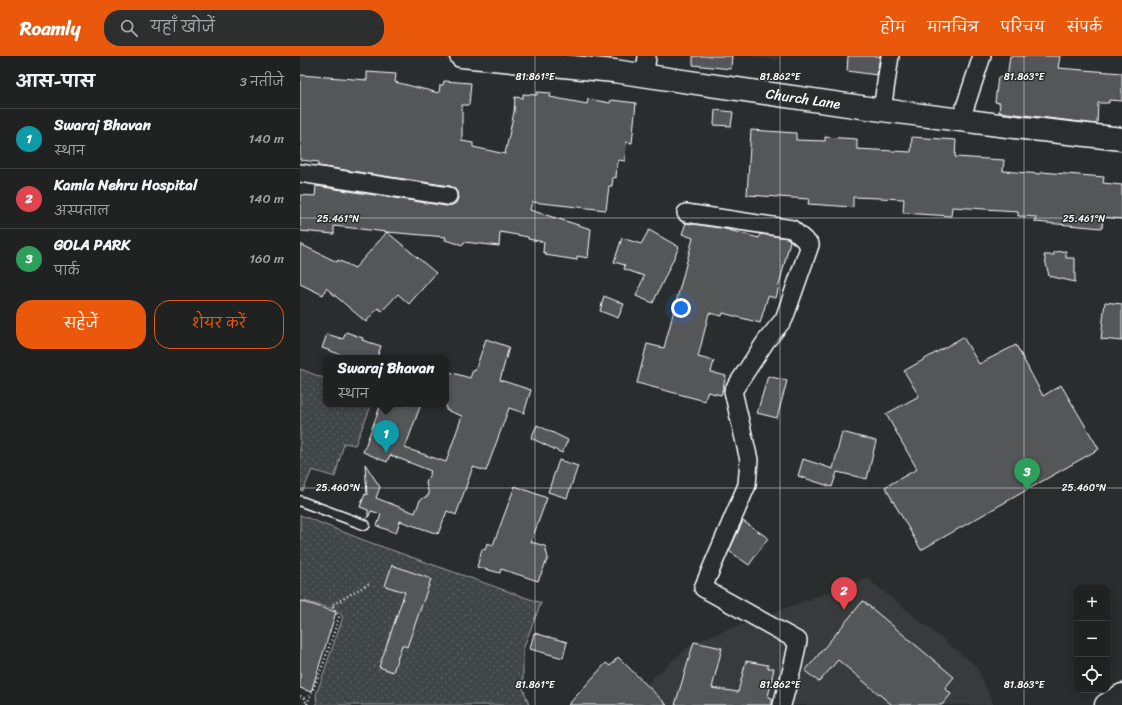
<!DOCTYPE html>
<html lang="hi">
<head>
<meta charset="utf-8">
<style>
	:root { --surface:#202222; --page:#2d2f2f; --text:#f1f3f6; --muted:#a2a4a5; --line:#3d3f40; --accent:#ea580c }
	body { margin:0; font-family:Sriracha,"Playpen Sans Deva",sans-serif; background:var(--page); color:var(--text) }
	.controls { position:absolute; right:12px; bottom:12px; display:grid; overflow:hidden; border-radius:8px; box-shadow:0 2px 10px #0003 }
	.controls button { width:36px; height:36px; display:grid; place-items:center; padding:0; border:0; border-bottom:1px solid var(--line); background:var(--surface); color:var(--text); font:20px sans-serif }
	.you { position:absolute; left:381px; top:252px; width:14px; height:14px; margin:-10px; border:3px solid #fff; border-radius:50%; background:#1a73e8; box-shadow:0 0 0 6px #1a73e833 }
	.badge { display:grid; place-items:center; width:26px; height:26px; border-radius:50%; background:var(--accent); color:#fff; font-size:13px; font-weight:700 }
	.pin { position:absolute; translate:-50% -33px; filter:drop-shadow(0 1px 2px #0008) }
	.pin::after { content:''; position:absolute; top:21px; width:14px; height:12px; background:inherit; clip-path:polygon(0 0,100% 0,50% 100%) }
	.popup { position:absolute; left:23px; top:299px; width:126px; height:52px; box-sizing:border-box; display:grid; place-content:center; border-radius:8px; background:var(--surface); filter:drop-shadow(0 1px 3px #0005); font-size:13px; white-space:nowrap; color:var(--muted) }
	.popup b { font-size:15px; color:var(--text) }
	.popup::after { content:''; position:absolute; left:50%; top:100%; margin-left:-8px; border:8px solid transparent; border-top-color:var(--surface) }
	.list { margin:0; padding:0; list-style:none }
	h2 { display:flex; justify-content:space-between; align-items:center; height:52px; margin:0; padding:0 16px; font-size:17px }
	h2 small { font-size:13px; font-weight:400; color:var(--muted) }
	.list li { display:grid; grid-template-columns:26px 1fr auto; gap:12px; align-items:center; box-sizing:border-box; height:60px; padding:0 16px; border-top:1px solid var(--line) }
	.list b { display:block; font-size:15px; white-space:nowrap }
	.list p { margin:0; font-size:13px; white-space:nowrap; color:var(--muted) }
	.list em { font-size:13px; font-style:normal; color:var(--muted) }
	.actions { display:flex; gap:8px; padding:12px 16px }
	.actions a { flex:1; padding:9px 0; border:1px solid var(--accent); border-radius:16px; text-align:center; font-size:14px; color:var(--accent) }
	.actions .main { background:var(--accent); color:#fff }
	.icon { flex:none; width:22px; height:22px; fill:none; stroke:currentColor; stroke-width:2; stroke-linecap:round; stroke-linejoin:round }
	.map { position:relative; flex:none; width:822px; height:649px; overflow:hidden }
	header { display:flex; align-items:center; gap:24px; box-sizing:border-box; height:56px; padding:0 20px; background:var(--accent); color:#fff }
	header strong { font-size:19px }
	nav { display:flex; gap:22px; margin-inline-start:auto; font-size:14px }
	.search { width:280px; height:36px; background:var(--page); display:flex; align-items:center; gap:10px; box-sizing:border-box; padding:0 14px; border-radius:16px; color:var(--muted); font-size:15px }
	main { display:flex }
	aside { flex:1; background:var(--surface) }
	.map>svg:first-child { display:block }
	.built { fill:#373a3b }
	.park { fill:url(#park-dots); stroke:#a0a2a2 }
	.building { fill:#555758; stroke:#fff }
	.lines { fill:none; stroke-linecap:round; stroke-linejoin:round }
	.service-casing { stroke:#fff; stroke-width:12 }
	.minor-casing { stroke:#fff; stroke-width:20 }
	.tertiary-casing { stroke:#fff; stroke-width:25 }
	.secondary-casing { stroke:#fff; stroke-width:25 }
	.path { stroke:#fff; stroke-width:2.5; stroke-dasharray:1 3; stroke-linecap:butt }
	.service { stroke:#2a2d2e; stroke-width:9 }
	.minor { stroke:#2a2d2e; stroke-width:17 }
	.tertiary { stroke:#2a2d2e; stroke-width:22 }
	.secondary { stroke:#2a2d2e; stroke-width:22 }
	.ticks { fill:none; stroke:#fff; stroke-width:1; stroke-opacity:0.45 }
	.labels { text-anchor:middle; stroke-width:3; stroke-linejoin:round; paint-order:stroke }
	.street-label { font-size:14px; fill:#fff; stroke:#2a2d2e }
	.ticks-label { font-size:10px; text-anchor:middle; fill:#fff; stroke:#2a2d2e; stroke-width:3; stroke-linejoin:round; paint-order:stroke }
</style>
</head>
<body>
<header>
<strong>Roamly</strong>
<div class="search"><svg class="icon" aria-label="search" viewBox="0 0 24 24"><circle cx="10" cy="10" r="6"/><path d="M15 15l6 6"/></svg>यहाँ खोजें</div>
<nav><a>होम</a><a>मानचित्र</a><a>परिचय</a><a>संपर्क</a></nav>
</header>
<main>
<aside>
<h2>आस-पास<small>3 नतीजे</small></h2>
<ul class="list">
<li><span class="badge" style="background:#0f9aa8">1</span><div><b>Swaraj Bhavan</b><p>स्थान</p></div><em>140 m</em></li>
<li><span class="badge" style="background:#e0444e">2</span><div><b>Kamla Nehru Hospital</b><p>अस्पताल</p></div><em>140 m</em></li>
<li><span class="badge" style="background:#2e9e5b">3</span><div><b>GOLA PARK</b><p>पार्क</p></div><em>160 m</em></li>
</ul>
<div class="actions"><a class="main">सहेजें</a><a>शेयर करें</a></div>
</aside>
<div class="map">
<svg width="822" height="649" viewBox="0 0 822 649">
	<defs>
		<pattern id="park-dots" width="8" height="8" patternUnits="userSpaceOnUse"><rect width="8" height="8" fill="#414445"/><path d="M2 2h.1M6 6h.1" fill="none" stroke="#5e6061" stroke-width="1.8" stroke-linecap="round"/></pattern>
	</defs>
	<rect width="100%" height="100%" fill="#2a2d2e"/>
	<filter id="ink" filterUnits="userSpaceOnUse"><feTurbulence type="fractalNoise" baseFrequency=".025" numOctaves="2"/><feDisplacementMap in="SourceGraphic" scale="8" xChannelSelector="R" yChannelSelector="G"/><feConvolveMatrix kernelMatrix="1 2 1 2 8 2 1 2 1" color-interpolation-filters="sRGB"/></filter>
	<g filter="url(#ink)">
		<!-- built -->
		<g class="built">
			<polygon points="445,0 479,0 478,4"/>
			<polygon points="567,522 676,610 694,649 271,649 306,607 346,628 394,586"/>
		</g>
		<!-- park -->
		<g class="park">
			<polygon points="0,313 26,323 26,348 72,348 55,389 44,387 35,421 12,414 3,435 0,434"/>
			<polygon points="0,459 66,485 241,547 223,593 223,632 229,649 17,649 16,639 43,561 37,554 0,544"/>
		</g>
		<!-- building -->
		<g class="building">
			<polygon points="393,0 432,0 431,13 393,9"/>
			<polygon points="548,0 580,0 577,19 547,15"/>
			<polygon points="710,0 760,0 758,12 822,17 822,45 809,44 809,47 798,47 797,68 699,56 700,47 695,46 698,21 707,22"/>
			<polygon points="67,16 96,18 95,26 139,37 140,29 143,29 144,25 171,27 169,49 162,49 162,85 173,87 173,91 205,98 214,56 215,41 223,42 223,38 237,39 237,36 251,37 250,41 287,48 288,43 310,47 311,44 336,47 332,87 326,86 325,105 318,104 318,108 317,107 316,122 313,121 312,130 309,130 306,154 232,146 230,154 291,173 288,202 277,200 277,204 245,199 246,197 243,196 244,186 228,183 228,181 200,176 199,190 164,186 163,189 145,184 146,181 87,176 136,217 109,248 98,238 82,255 78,252 66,266 26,232 23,239 0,228 0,188 37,206 38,204 55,212 87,176 34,170 34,178 0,175 0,139 15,140 16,130 146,150 152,149 156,147 158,142 157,136 154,132 150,130 18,110 19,106 0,104 0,19 67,24"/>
			<polygon points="415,54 433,56 431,70 414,69"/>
			<polygon points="451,74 496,77 496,84 525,85 525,81 557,83 557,93 611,96 612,81 656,84 655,101 704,104 703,115 741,118 741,116 804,121 803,127 822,129 822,163 803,161 802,172 735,166 736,161 718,160 718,155 652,151 651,160 603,157 604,143 553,141 553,151 508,148 509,143 447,139"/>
			<polygon points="386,167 421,172 459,182 460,178 488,182 490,185 476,242 468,240 460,267 423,257 422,260 409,257 398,301 414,305 411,316 426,320 421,339 407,336 405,345 337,327 347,288 364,292 393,182 382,178"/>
			<polygon points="349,174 379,191 353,247 336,240 344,220 324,213 325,209 314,206 322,182 341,188"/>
			<polygon points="766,195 766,202 775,202 775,226 749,220 744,199 754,199 754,196"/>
			<polygon points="304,240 324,248 318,262 300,255"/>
			<polygon points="805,246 822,248 822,285 801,283"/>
			<polygon points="46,276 63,282 62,284 81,290 77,302 37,302 39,298 22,292 27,278 43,283"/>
			<polygon points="663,281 679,308 716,289 743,340 761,329 799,393 621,494 585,431 617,413 586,358 619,340 604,315"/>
			<polygon points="186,283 209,291 200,324 231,334 224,357 209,352 186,415 173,411 156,459 147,455 138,478 100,465 96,477 77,470 81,458 71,455 68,462 68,454 60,451 65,438 67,439 65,408 80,431 76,442 115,457 120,444 129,439 126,427 131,415 90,399 87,406 63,396 81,348 121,348 105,392 146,406 162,360 146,354 146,315 170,322 173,314 175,315"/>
			<polygon points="468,320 487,325 477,362 457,357"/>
			<polygon points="237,369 268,384 262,397 231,382"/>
			<polygon points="542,376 576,385 567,423 537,416 532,431 498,420 503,403 533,413"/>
			<polygon points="259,404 278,410 267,442 248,436"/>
			<polygon points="215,430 247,442 231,486 245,490 248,502 238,525 201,513 200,517 177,511 182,493 185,494 187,487 193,489"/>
			<polygon points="443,465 468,482 449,509 429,495"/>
			<polygon points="92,509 131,523 107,591 102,589 93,616 79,611 105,536 85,530"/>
			<polygon points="0,545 36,556 11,636 0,632"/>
			<polygon points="563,545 654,621 645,632 651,638 642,649 592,649 538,604 519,626 505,615"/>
			<polygon points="234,577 267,586 263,602 230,593"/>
			<polygon points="394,586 422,592 412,632 438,636 446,605 468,609 468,612 474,612 468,641 472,642 472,649 375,649"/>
			<polygon points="318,601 367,649 268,649 306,607 310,610"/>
		</g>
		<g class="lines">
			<defs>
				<polyline id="service" points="0,445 65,469"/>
				<g id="minor">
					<polyline points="345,19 347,0"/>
					<polyline points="582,54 590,0"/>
					<polyline points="661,63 682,0"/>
					<polyline points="0,117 148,140"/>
					<polyline points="386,157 492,173 510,189 484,263 466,285 433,335 449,404 447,429 403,532 498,585 493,609 482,649"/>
				</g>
				<g id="tertiary">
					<path id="s1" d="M 161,0 L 314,15 L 582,54 L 715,71 L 822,83"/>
				</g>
				<polyline id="secondary" points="806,649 822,639"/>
			</defs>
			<!-- service casing -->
			<use href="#service" class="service-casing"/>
			<!-- minor casing -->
			<use href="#minor" class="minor-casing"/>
			<!-- tertiary casing -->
			<use href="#tertiary" class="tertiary-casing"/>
			<!-- secondary casing -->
			<use href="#secondary" class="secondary-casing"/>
			<!-- path -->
			<g class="path">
				<polyline points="0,640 3,641 8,649"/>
				<polyline points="7,648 24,606 39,561 32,549 70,527"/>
			</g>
			<!-- service -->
			<use href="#service" class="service"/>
			<!-- minor -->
			<use href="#minor" class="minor"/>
			<!-- tertiary -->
			<use href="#tertiary" class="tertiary"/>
			<!-- secondary -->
			<use href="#secondary" class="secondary"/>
		</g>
	</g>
	<!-- ticks -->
	<path class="ticks" d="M 235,0 L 235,649M 480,0 L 480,649M 724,0 L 724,649M 0,162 L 822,162M 0,432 L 822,432"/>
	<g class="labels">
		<!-- street labels -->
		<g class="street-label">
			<text dy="5" stroke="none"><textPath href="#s1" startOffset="345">Church Lane</textPath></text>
		</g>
	</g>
	<g class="ticks-label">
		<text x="235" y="24">81.861°E</text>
		<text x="480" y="24">81.862°E</text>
		<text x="724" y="24">81.863°E</text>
		<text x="38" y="166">25.461°N</text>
		<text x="784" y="166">25.461°N</text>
		<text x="38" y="435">25.460°N</text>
		<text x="784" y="435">25.460°N</text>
		<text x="235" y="632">81.861°E</text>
		<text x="480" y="632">81.862°E</text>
		<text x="724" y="632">81.863°E</text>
	</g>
</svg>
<div class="controls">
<button>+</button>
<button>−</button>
<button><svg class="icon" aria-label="locate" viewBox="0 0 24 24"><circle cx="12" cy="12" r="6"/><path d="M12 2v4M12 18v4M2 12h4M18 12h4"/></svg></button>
</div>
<div class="you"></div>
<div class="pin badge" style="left:86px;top:397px;background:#0f9aa8">1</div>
<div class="popup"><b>Swaraj Bhavan</b>स्थान</div>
<div class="pin badge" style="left:544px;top:554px;background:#e0444e">2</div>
<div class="pin badge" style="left:727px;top:435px;background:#2e9e5b">3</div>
</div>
</main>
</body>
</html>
